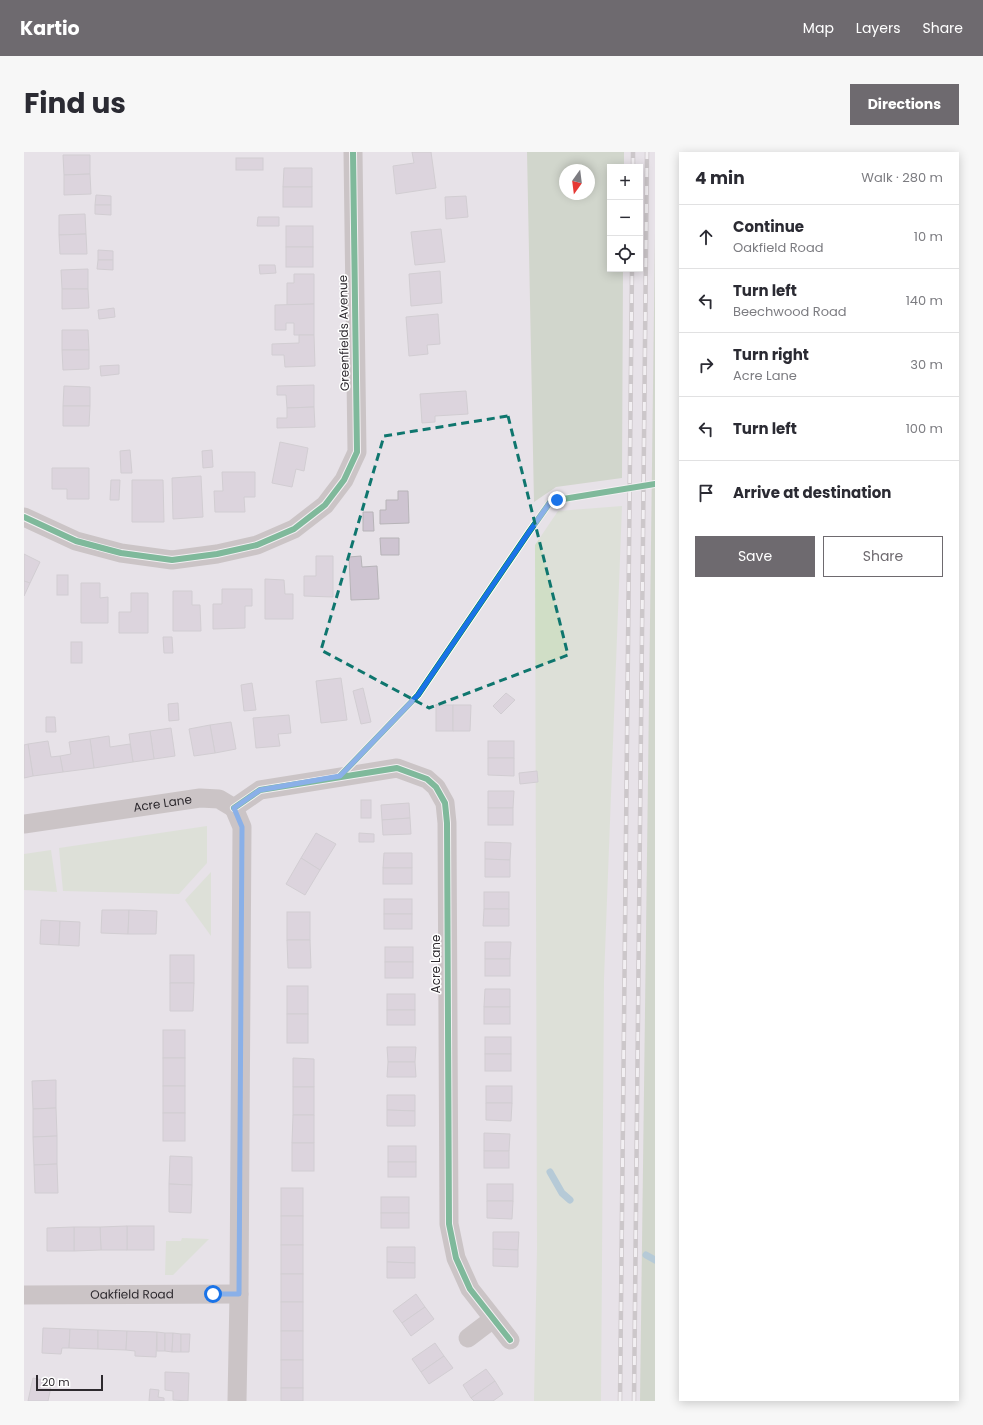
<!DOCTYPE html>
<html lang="en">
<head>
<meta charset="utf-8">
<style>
	:root { --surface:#fff; --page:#f7f7f7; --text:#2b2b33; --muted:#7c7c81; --line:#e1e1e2; --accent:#6e6a6f }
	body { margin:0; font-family:Poppins,sans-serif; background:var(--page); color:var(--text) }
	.controls { position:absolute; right:12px; top:12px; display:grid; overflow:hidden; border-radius:0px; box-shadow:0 2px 10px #0003 }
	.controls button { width:36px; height:36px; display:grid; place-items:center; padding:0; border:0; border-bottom:1px solid var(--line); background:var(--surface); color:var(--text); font:20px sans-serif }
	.compass { position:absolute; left:535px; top:12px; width:36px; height:36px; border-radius:50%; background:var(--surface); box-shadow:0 2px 10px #0003; rotate:194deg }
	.scale { position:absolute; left:12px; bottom:10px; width:67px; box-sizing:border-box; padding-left:4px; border:2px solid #2d292e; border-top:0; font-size:11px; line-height:14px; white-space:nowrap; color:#2d292e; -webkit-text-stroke:3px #fff; paint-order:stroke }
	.stop { position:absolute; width:12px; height:12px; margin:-9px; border:3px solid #1a73e8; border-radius:50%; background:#fff }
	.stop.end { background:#1a73e8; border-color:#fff; box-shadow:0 1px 4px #0008 }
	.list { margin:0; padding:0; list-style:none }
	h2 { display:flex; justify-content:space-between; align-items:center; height:52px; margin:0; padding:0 16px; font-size:17px }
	h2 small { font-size:13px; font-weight:400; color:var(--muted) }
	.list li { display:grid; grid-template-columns:26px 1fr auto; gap:12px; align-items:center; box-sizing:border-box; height:64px; padding:0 16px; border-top:1px solid var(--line) }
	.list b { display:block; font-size:15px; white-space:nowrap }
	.list p { margin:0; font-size:13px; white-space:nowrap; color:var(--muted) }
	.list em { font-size:13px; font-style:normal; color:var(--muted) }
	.actions { display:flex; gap:8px; padding:12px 16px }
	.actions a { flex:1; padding:9px 0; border:1px solid var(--accent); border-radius:0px; text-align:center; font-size:14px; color:var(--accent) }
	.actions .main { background:var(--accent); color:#fff }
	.icon { flex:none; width:22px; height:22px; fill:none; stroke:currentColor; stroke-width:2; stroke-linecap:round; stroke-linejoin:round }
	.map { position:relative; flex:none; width:631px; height:1249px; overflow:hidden; border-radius:0px }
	header { display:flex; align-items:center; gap:24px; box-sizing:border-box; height:56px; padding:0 20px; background:var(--accent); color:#fff }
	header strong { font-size:19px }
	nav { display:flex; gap:22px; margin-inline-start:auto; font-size:14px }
	.intro { display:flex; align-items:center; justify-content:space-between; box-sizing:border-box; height:96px; padding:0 24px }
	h1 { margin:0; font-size:28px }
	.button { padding:10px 18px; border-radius:0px; background:var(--accent); color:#fff; font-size:14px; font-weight:700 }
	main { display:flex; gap:24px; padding:0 24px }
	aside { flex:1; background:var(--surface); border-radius:0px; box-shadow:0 2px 10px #0003 }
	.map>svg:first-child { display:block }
	.green { fill:#d0dec6 }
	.forest { fill:#b7c7ab; fill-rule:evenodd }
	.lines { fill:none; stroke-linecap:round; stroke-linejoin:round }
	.stream { stroke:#7aaec3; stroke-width:7 }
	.building { fill:#cec4d1; stroke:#b7b4b8 }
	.street { stroke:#a8a19e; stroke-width:19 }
	.rail-casing { stroke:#aca6a7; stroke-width:4.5 }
	.rail { stroke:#fff; stroke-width:3; stroke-dasharray:9; stroke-linecap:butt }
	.cycleway-casing { stroke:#fff; stroke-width:8 }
	.cycleway { stroke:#00873e; stroke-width:6 }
	.route { stroke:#1a73e8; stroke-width:5 }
	.marked { fill:none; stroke:#0f766e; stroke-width:3; stroke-dasharray:8 5; stroke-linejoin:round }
	.labels { text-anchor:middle; stroke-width:3; stroke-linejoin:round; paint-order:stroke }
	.street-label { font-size:12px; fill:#2d292e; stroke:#fff }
</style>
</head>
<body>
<header>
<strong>Kartio</strong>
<nav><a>Map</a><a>Layers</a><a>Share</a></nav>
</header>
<div class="intro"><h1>Find us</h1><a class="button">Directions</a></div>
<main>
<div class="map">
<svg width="631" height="1249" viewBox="0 0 631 1249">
	<rect width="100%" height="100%" fill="#e7e2e8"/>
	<!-- green -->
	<g class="green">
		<polygon points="598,354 580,827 577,1249 510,1249 513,1097 511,393 534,359"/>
		<polygon points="183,674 183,711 155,742 39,739 35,696"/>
		<polygon points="27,698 33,740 0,738 0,702"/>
		<polygon points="187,720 187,784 161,748"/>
		<polygon points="158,1086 185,1087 149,1123 141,1123 142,1089 157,1089"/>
	</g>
	<!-- forest -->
	<g class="forest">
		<path d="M 503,0 L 600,0 L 600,15 L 586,15 L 586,117 L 599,117 L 598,326 L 532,335 L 510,350 ZM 541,18 L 565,18 L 565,42 L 541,42 Z"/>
		<polygon points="631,80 631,1249 616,1249"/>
	</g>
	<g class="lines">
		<!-- stream -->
		<g class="stream">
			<polyline points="526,1020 538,1041 546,1048"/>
			<polyline points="622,1103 631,1108"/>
		</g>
	</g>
	<!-- building -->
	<g class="building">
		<polygon points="388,0 407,0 412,36 372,42 369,14 390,11"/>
		<polygon points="39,3 66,3 66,22 40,23"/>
		<rect x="212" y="6" width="27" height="12"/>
		<polygon points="260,16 288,16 288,35 259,35"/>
		<polygon points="66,22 67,42 40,43 40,23"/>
		<rect x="259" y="35" width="29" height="20"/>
		<polygon points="72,43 87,44 87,53 71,53"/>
		<polygon points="442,44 444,65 422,67 421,45"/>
		<polygon points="71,53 87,53 87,63 71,62"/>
		<polygon points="61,62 62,82 35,83 35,63"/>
		<polygon points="234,65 255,65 255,74 233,74"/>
		<rect x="262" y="74" width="27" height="21"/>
		<polygon points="417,77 421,110 391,113 387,80"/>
		<polygon points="62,82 63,102 36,102 35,83"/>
		<rect x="262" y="95" width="27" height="20"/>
		<polygon points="74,98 89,99 89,108 74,108"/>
		<polygon points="74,108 89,108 89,118 73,117"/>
		<polygon points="235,113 251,113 252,121 236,122"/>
		<polygon points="64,117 64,137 38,137 37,118"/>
		<polygon points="416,119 418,151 387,154 385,122"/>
		<polygon points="270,122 290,122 290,152 263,153 263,131 270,131"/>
		<polygon points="38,137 64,137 65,156 38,157"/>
		<polygon points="290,152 290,183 270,183 270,171 262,171 262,178 251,178 251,153"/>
		<polygon points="90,156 91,165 75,167 74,158"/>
		<polygon points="414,162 416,192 403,193 404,202 385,204 382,165"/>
		<polygon points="38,178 64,178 65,198 38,198"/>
		<polygon points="275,183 290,183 291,214 261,215 260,203 248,203 248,192 275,191"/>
		<polygon points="38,198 65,198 65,217 39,218"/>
		<polygon points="95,213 95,222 77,224 76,214"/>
		<polygon points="290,233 290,255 263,256 262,243 253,243 253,234"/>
		<polygon points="40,234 66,235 66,254 39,254"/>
		<polygon points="442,239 444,262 411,264 411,270 398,271 396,242"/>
		<polygon points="39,254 66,254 65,274 39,274"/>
		<polygon points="290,255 291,275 253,276 253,266 263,266 263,256"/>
		<polygon points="256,290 284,296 280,319 272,317 268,335 248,331"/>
		<polygon points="106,298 108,321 97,321 96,299"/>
		<polygon points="188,298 189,315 179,316 178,299"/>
		<polygon points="28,316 65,316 65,347 43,347 43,337 28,337"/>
		<polygon points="198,320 231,320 231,345 220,345 221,360 191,360 190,339 199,339"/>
		<polygon points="177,324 179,365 149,367 148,326"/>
		<polygon points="87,328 96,328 95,348 86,348"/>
		<polygon points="108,328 139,328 140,370 108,370"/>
		<polygon points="374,339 384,339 385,371 356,372 356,358 362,358 362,348 374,348"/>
		<polygon points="339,360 349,360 350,379 339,379"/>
		<polygon points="356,386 375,386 375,403 357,403"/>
		<polygon points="0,402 16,410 6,431 0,429"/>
		<polygon points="292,404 309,404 309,445 280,444 280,424 292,424"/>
		<polygon points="337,404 338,415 353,414 355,447 327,448 325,405"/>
		<rect x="33" y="423" width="11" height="20"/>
		<polygon points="241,427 260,428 261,442 269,442 269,467 241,467"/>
		<polygon points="0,429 6,431 0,444"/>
		<polygon points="57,431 76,431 76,446 84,445 84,471 57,471"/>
		<polygon points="198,437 228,437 228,454 221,454 221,476 189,477 189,452 198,452"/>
		<polygon points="149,439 168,439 168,453 176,453 177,479 149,479"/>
		<polygon points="107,441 124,441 124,481 95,481 95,460 107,460"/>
		<polygon points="139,485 148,485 149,501 140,501"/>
		<rect x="47" y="490" width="11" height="21"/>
		<polygon points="317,526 323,568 297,571 292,529"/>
		<polygon points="228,531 232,558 220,559 217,533"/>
		<polygon points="339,536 347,570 337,572 329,539"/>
		<polygon points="482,541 491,548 477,562 469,554"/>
		<polygon points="154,551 155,568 145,569 144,552"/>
		<rect x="412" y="553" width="17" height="26"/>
		<polygon points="429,553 447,553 446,579 429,579"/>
		<polygon points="265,563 267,581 254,582 256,594 232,596 229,566"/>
		<polygon points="22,565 31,565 32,580 22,580"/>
		<polygon points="207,570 212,597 191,601 186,573"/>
		<polygon points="186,573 191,601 170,604 165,577"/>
		<polygon points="147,576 151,604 130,607 126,579"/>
		<polygon points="126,579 130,607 109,610 105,582"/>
		<polygon points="85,584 86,595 106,592 109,610 70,616 66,587"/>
		<polygon points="66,587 70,616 39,620 36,604 47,602 45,590"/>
		<polygon points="24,589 27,605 36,604 39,620 9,624 4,592"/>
		<rect x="464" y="589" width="26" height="17"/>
		<polygon points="4,592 9,624 0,626 0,593"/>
		<polygon points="464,606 490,606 490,624 464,623"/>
		<polygon points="513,619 514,630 496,632 495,621"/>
		<polygon points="464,639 490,639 489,656 464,656"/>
		<rect x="337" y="648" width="10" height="18"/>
		<polygon points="385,651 386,666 358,668 357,653"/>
		<rect x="464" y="656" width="25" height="17"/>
		<polygon points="386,666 387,682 359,683 358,668"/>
		<polygon points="292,681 312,692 296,718 277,706"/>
		<polygon points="335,681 350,682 350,690 335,690"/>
		<polygon points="461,690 487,691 486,708 461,707"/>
		<polygon points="360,701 388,701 388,716 359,716"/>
		<polygon points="277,706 296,718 281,743 262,732"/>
		<polygon points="461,707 486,708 486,725 461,725"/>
		<rect x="359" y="716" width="29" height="16"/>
		<rect x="460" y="740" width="25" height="17"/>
		<rect x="360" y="747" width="28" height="15"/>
		<polygon points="460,757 485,757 485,774 459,774"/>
		<polygon points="78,758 105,758 104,782 77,781"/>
		<polygon points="105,758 133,759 132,782 104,782"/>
		<rect x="263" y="760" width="23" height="28"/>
		<rect x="360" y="762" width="28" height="15"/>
		<polygon points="17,768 36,769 35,793 16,792"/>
		<polygon points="36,769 56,770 55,794 35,793"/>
		<polygon points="263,788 286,788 287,816 264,816"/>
		<polygon points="461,790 487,790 486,807 461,807"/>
		<rect x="361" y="795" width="28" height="15"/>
		<rect x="146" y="803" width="24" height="28"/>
		<rect x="461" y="807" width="25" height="17"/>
		<rect x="361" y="810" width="28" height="16"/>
		<polygon points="146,831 170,831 169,859 146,859"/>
		<rect x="263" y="834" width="21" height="28"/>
		<polygon points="461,837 486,837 486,855 460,855"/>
		<rect x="363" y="842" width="28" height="16"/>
		<rect x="460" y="855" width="26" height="17"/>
		<rect x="363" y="858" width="28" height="15"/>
		<rect x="263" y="862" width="21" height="29"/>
		<rect x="139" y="878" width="22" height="28"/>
		<rect x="461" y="885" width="26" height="17"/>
		<polygon points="363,895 392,895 391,910 364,910"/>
		<rect x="461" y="902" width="26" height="17"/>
		<rect x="139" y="906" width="22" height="28"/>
		<polygon points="269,906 290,907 290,935 269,935"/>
		<polygon points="364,910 391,910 392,925 363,925"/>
		<polygon points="32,928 32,956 9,957 8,929"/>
		<rect x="139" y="934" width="22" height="27"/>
		<rect x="462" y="934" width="26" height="17"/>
		<rect x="269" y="935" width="21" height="28"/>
		<polygon points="363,943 391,943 391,959 363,958"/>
		<polygon points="462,951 488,951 487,969 462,968"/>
		<polygon points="32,956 33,984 9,985 9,957"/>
		<polygon points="363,958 391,959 391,974 363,974"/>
		<rect x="139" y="961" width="22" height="28"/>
		<polygon points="269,963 290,963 290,991 268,991"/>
		<polygon points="460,981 486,982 485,999 460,999"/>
		<polygon points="33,984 33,1012 10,1013 9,985"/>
		<rect x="268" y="991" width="22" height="28"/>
		<rect x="364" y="994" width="28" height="16"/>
		<rect x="460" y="999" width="25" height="17"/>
		<polygon points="146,1004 168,1005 168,1033 145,1032"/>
		<rect x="364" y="1010" width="28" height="15"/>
		<polygon points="33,1012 34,1041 11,1041 10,1013"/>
		<polygon points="145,1032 168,1033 167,1061 145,1060"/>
		<rect x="463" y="1032" width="26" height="17"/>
		<rect x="257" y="1036" width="22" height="28"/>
		<rect x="357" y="1045" width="28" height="16"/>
		<polygon points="463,1049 489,1049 488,1067 463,1066"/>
		<rect x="357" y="1061" width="28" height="15"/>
		<rect x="257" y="1064" width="22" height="29"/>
		<rect x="103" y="1074" width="27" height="24"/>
		<polygon points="103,1074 103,1098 77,1098 76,1075"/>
		<polygon points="50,1075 76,1075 77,1098 50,1099"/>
		<polygon points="50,1075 50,1099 23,1099 23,1076"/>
		<polygon points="469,1080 495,1080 494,1098 469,1097"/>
		<rect x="257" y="1093" width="22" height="29"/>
		<polygon points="363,1095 391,1095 391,1111 363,1110"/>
		<polygon points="469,1097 494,1098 494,1115 469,1114"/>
		<polygon points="363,1110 391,1111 391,1126 363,1126"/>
		<rect x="257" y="1122" width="22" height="28"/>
		<polygon points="392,1142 401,1155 378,1171 369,1159"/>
		<rect x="257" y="1150" width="22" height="29"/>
		<polygon points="401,1155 410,1167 387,1184 378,1171"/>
		<polygon points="19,1176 46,1177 45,1196 38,1196 37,1202 18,1201"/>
		<polygon points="46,1177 74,1178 74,1197 45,1196"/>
		<polygon points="74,1178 103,1179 102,1198 74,1197"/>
		<polygon points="103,1179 133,1180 132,1205 111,1204 111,1199 102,1198"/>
		<rect x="257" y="1179" width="22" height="29"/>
		<polygon points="133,1180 141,1181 141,1199 133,1199"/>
		<polygon points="141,1181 149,1181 148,1200 141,1199"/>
		<polygon points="149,1181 157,1182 157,1200 148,1200"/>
		<polygon points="157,1182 166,1182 165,1200 157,1200"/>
		<polygon points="411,1191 420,1204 397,1220 388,1207"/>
		<polygon points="420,1204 429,1216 405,1232 397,1220"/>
		<rect x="257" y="1208" width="22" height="28"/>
		<polygon points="462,1217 471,1229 447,1246 439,1233"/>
		<polygon points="141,1220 165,1221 164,1249 149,1248 149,1239 141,1238"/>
		<polygon points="9,1226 28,1230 24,1249 4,1249"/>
		<polygon points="471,1229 479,1242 469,1249 450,1249 447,1246"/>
		<rect x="257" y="1236" width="22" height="13"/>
		<polygon points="126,1237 135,1238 134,1245 140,1246 140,1249 125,1249"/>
	</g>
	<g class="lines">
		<!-- street -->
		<g class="street">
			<polyline points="0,365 52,389 97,401 148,408 193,402 233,393 270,377 301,353 320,328 333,300 329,0"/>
			<polyline points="210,656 236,638 373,616 403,627 412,635 421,651 423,671 425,1072 432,1106 446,1137 486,1188"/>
			<polyline points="210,656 218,675 215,1142 213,1249"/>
			<path id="s1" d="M 0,672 L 176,646 L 195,647 L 210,656"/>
			<path id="s2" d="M 0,1143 L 215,1142"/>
			<polyline points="444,1186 469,1167"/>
		</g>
		<defs>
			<g id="rail">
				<polyline points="609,15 609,0"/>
				<polyline points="596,1249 608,117"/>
				<polyline points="610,1249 623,0"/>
			</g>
		</defs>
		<!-- rail casing -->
		<use href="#rail" class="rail-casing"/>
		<!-- rail -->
		<use href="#rail" class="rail"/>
		<defs>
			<g id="cycleway">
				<polyline points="0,365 52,389 97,401 148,408 193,402 233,393 270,377 301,353 320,328 333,300 329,0"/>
				<polyline points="316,624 394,543 505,380 527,349 631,332"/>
				<polyline points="210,656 236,638 373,616 403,627 412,635 421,651 423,671 425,1072 432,1106 446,1137 486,1188"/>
			</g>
		</defs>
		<!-- cycleway casing -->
		<use href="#cycleway" class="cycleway-casing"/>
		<!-- cycleway -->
		<use href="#cycleway" class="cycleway"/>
	</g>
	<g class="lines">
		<!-- route -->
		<polyline class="route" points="189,1142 215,1142 218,675 210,656 236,638 316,624 394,543 505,380 527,349 533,348"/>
	</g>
	<!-- marked area -->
	<path d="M0 0H631V1249H0ZM 484,264 L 544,503 L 405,556 L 297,498 L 360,284 Z" fill="#e7e2e8" fill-opacity=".55" fill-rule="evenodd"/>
	<path class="marked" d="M 484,264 L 544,503 L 405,556 L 297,498 L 360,284 Z"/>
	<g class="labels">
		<!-- street labels -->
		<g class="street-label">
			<text transform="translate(320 181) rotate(-91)" y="4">Greenfields Avenue</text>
			<text dy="4" stroke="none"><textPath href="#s1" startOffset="140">Acre Lane</textPath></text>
			<text transform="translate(412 812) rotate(-90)" y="4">Acre Lane</text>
			<text dy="4" stroke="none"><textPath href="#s2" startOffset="108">Oakfield Road</textPath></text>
		</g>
	</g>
</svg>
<div class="controls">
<button>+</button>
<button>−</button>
<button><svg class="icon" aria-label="locate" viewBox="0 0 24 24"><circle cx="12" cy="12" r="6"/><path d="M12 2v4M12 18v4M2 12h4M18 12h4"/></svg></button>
</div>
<svg class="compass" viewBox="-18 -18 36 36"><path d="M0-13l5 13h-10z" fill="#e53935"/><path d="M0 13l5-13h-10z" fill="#7c7c81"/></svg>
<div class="scale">20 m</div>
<div class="stop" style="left:189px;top:1142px"></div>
<div class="stop end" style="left:533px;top:348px"></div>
</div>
<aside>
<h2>4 min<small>Walk · 280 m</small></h2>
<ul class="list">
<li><svg class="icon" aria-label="ahead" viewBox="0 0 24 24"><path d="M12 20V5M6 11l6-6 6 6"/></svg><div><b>Continue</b><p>Oakfield Road</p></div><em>10 m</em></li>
<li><svg class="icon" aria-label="left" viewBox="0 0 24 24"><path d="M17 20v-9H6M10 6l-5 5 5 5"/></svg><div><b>Turn left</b><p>Beechwood Road</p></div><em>140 m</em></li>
<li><svg class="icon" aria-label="right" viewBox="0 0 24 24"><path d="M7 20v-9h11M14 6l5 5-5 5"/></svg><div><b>Turn right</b><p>Acre Lane</p></div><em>30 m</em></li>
<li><svg class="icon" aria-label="left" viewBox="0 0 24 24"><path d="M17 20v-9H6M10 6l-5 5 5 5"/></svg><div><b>Turn left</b></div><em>100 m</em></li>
<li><svg class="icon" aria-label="arrive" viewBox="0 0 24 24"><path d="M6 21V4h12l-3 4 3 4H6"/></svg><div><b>Arrive at destination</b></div></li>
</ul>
<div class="actions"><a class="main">Save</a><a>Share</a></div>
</aside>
</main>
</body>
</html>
